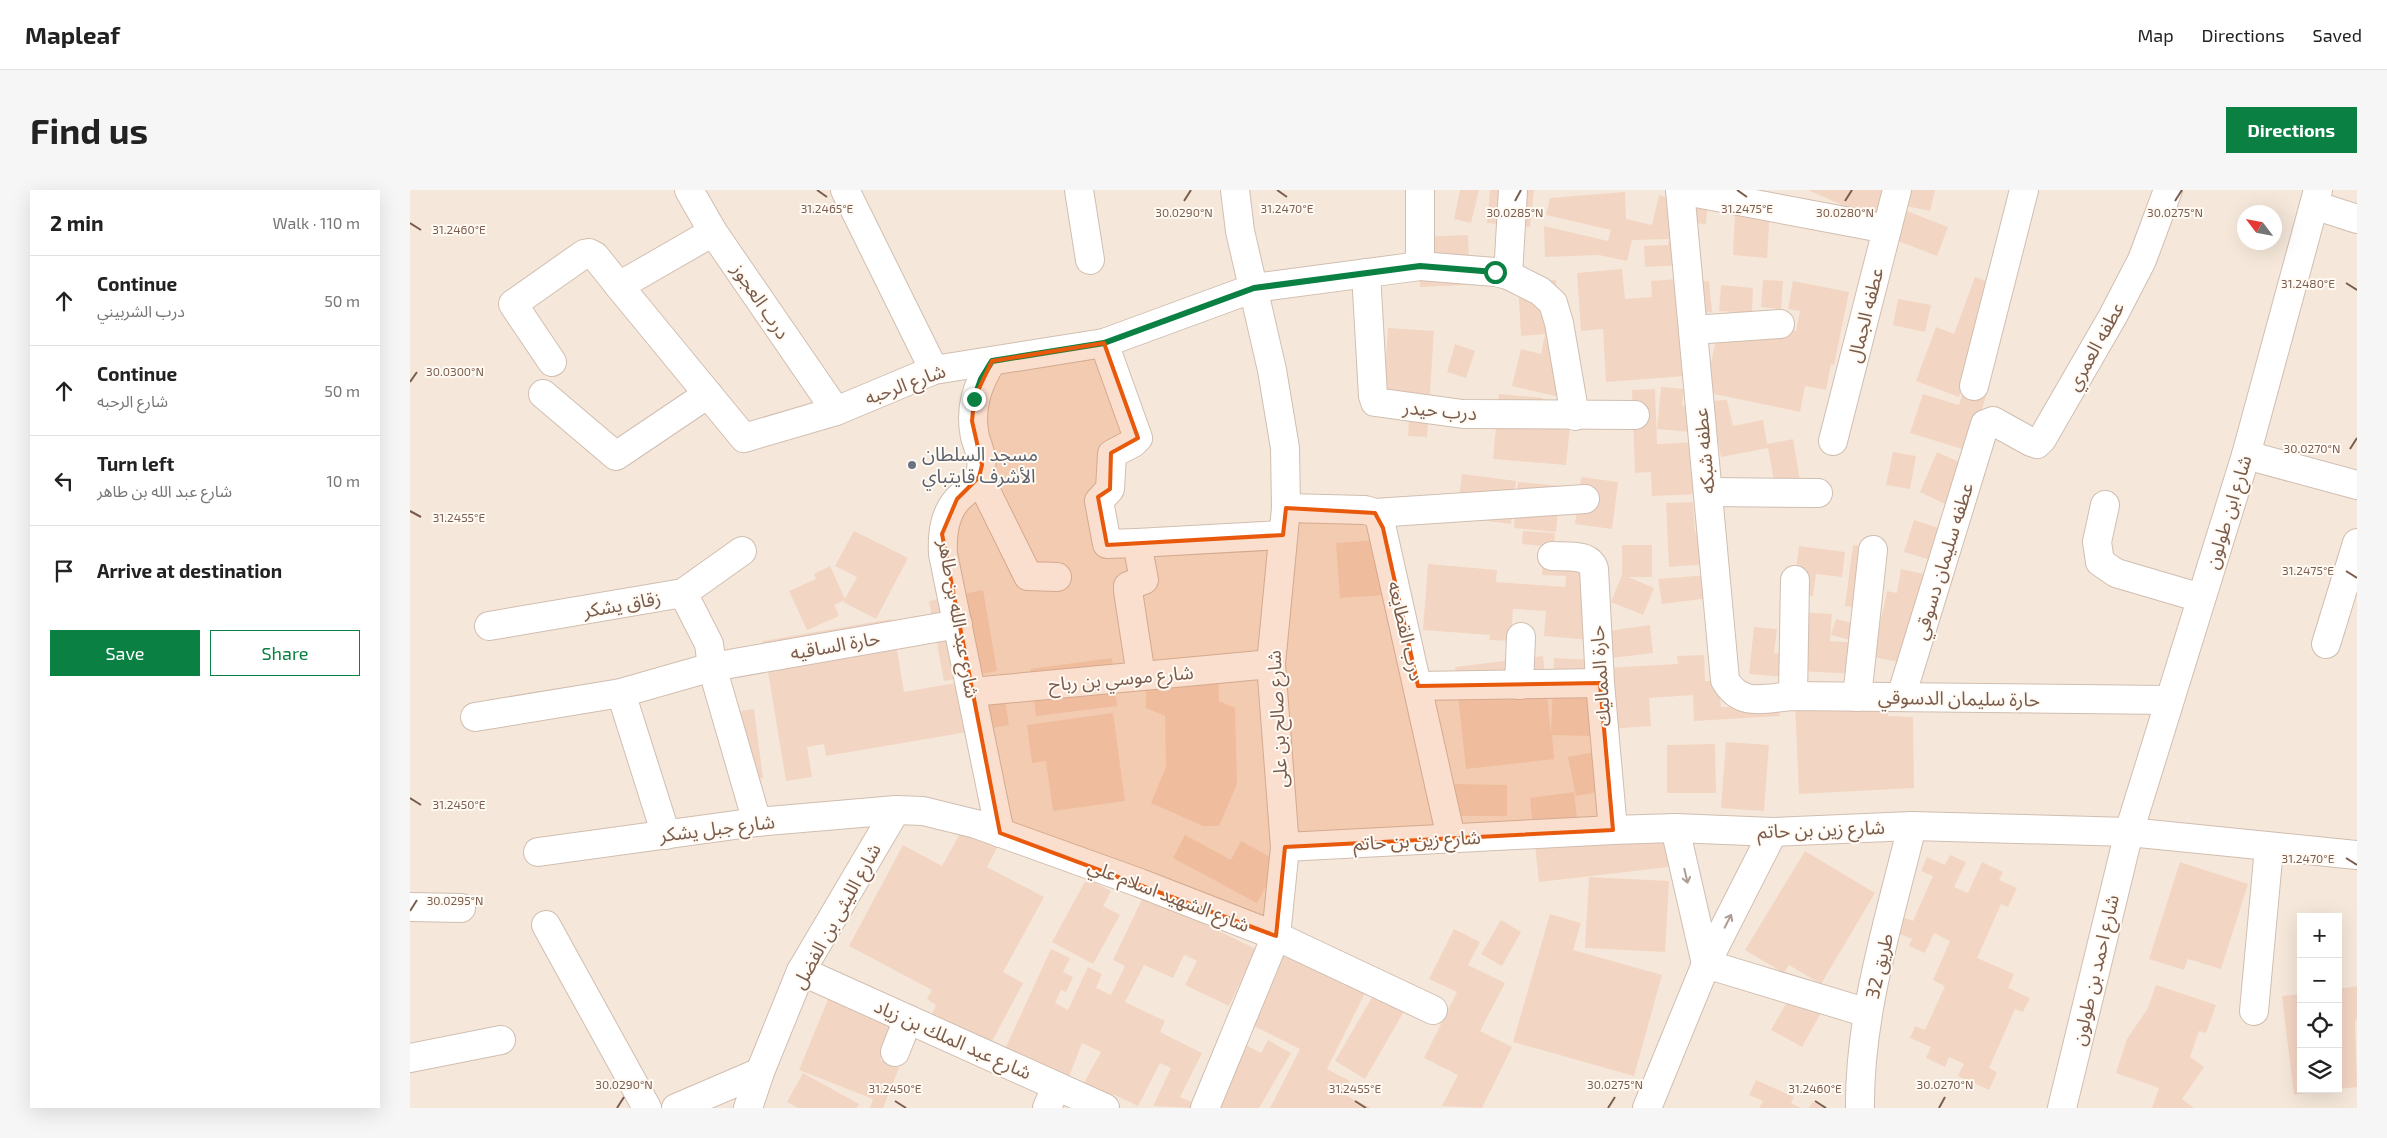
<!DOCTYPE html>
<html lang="en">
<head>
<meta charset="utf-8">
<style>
	:root { --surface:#fff; --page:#f6f6f6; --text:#222; --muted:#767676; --line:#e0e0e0; --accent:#0b8043 }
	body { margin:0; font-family:"Exo 2","Noto Sans Arabic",sans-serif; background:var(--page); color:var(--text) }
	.controls { position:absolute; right:15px; bottom:15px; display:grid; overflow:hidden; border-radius:0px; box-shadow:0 5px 20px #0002 }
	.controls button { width:45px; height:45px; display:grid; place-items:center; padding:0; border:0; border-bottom:1px solid var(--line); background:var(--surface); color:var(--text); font:25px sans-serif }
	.compass { position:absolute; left:1827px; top:15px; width:45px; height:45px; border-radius:50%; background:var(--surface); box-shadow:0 5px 20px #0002; rotate:302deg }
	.stop { position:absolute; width:15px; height:15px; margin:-11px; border:4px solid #0b8043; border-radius:50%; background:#fff }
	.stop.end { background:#0b8043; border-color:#fff; box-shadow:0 1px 5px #0008 }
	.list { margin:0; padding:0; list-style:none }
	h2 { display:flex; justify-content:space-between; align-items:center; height:65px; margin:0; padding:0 20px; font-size:21px }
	h2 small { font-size:16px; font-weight:400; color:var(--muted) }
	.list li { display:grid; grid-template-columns:32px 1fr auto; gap:15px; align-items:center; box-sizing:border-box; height:90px; padding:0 20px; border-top:1px solid var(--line) }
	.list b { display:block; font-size:19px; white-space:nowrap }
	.list p { margin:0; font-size:16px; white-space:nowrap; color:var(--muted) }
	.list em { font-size:16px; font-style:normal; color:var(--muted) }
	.actions { display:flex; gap:10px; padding:15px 20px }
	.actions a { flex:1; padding:11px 0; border:1px solid var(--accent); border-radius:0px; text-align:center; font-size:18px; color:var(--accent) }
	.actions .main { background:var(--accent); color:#fff }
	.icon { flex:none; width:28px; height:28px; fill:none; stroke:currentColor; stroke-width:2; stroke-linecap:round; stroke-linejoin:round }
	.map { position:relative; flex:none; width:1947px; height:918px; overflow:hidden; border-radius:0px }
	header { display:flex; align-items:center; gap:30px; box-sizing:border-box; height:70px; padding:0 25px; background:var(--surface); border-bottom:1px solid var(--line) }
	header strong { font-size:24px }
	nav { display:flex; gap:28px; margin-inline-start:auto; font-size:18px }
	.intro { display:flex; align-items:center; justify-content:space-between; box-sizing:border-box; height:120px; padding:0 30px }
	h1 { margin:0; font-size:35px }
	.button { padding:12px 22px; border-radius:0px; background:var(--accent); color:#fff; font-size:18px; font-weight:700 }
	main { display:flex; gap:30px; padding:0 30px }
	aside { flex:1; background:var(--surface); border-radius:0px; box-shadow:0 5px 20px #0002 }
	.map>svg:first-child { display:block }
	.residential { fill:#f5e8da; fill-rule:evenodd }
	.building { fill:#f3d5c3 }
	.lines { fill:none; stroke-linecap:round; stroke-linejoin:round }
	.minor-casing { stroke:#d1beb0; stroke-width:30 }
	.minor { stroke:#fff; stroke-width:28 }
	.oneway { stroke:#af9d94 }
	.route { stroke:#0b8043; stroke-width:6 }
	.marked { fill:#e8590c; fill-opacity:0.2; stroke:#e8590c; stroke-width:4; stroke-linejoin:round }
	.ticks { fill:none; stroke:#7a5c4d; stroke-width:2 }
	.worship-dot { fill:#6b7280; stroke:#fffaf3; stroke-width:2 }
	.labels { text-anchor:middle; stroke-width:4; stroke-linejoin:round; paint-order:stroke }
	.street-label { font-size:19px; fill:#7a5c4d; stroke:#fffaf3 }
	.worship-label { font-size:19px; fill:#5b616d; stroke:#fffaf3; text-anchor:start }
	.ticks-label { font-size:12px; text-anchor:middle; fill:#7a5c4d; stroke:#fffaf3; stroke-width:4; stroke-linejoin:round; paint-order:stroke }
</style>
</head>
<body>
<header>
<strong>Mapleaf</strong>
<nav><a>Map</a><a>Directions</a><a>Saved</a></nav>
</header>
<div class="intro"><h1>Find us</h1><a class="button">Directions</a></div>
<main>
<aside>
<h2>2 min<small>Walk · 110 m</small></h2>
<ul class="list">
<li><svg class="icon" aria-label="ahead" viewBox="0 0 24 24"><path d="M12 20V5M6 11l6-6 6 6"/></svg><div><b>Continue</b><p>درب الشربيني</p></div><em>50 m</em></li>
<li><svg class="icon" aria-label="ahead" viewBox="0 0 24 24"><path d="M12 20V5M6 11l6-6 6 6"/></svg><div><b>Continue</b><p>شارع الرحبه</p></div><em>50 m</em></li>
<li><svg class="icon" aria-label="left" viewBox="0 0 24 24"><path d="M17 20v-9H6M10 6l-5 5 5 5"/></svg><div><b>Turn left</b><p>شارع عبد الله بن طاهر</p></div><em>10 m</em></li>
<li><svg class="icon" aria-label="arrive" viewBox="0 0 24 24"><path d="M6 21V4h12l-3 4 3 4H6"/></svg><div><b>Arrive at destination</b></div></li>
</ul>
<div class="actions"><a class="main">Save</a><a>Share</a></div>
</aside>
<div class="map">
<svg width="1947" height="918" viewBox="0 0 1947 918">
	<rect width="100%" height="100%" fill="#fdf6ec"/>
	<!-- residential -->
	<path class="residential" d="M 0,0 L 1947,0 L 1947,918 L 0,918 ZM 1834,22 L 1864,22 L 1864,52 L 1834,52 ZM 1891,727 L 1928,727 L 1928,899 L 1891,899 Z"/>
	<!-- building -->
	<g class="building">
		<polygon points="1050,0 1069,0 1061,33 1044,29"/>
		<polygon points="1080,0 1124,0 1120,37 1077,33"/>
		<polygon points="1398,0 1475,0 1477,1 1464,29"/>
		<polygon points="1500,0 1525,0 1520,21 1496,16"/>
		<polygon points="1215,2 1216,29 1242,35 1249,5 1266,10 1273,75 1235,77 1234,56 1258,55 1259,49 1222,50 1217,71 1189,65 1135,67 1134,36 1198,51 1201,40 1136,25 1140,8"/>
		<polygon points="1326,3 1361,5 1357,68 1323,65"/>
		<polygon points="1284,9 1298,9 1296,34 1283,33"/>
		<polygon points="1489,18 1538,37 1527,66 1478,47"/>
		<polygon points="1058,45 1060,95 1010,97 1008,47"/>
		<polygon points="1212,79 1215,109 1242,107 1241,91 1268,89 1275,186 1196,192 1193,139 1171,141 1167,83"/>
		<polygon points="1565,87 1601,100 1580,122 1549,207 1506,191 1526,137 1544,144"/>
		<polygon points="1146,90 1149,144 1149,207 1102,196 1111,159 1131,164 1135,144 1111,146 1108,92"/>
		<polygon points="1353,90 1373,91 1371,119 1351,117"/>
		<polygon points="1299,91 1302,122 1284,124 1281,92"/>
		<polygon points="1383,91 1439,102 1424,175 1421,174 1416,200 1395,196 1390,222 1295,202 1311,126 1386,141 1390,121 1378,119"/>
		<polygon points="1311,95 1343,98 1342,123 1309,121"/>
		<polygon points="1488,109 1521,115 1515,142 1483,135"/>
		<polygon points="978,138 1024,141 1017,247 998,246 1000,212 973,210"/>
		<polygon points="1045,154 1065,161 1056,188 1037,182"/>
		<polygon points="1557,189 1579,196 1559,261 1500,243 1513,204 1549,215"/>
		<polygon points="1251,197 1274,199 1272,216 1284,213 1291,243 1247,239"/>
		<polygon points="1245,199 1247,254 1288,252 1290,304 1242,306 1241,282 1225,283 1222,200"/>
		<polygon points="1089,204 1133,208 1133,214 1162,216 1156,275 1083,269"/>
		<polygon points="1317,210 1323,236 1353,230 1357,254 1383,249 1390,291 1365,296 1358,258 1311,267 1301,211"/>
		<polygon points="1483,262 1506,266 1500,299 1476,295"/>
		<polygon points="1527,262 1571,282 1552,322 1510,302"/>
		<polygon points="1052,284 1106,291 1101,334 1047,327"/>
		<polygon points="1171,287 1208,292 1202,339 1165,334"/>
		<polygon points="1108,292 1150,296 1146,342 1104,338"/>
		<polygon points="1283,312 1285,343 1296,343 1297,374 1259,377 1256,313"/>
		<polygon points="1504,330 1538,341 1528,372 1494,362"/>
		<polygon points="444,341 498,368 466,429 433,412 435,410 424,415 429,426 397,440 379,401 406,389 404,384 420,376 435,409 447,387 425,376"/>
		<polygon points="1113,341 1145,343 1144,354 1188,358 1181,450 1134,446 1136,421 1103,419 1101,451 1079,450 1080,445 1013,440 1018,374 1087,380 1086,392 1155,397 1156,386 1132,385 1134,356 1112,354"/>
		<polygon points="986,349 990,404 930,408 926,353"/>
		<polygon points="1212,355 1242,355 1242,387 1218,387 1244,398 1233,425 1201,412 1212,385"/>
		<polygon points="1443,355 1474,359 1465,420 1435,416"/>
		<polygon points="1389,356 1435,362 1432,387 1406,384 1403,406 1383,403"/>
		<polygon points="1491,379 1518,385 1498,474 1463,467 1477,401 1487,403"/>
		<polygon points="1297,385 1299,408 1252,414 1248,389"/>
		<polygon points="573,400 587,481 534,491 519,411"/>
		<polygon points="1391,422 1422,424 1420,451 1449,453 1447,484 1387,481"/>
		<polygon points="482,429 494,502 591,485 599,535 416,566 414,554 397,557 402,587 376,591 353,451"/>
		<polygon points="1426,429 1456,436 1451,453 1421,445"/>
		<polygon points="1240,435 1243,463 1194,469 1190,442"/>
		<polygon points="1344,437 1367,439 1364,463 1380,464 1378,487 1339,484"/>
		<polygon points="1294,465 1295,491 1308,491 1311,517 1367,516 1370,526 1284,531 1283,505 1239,508 1241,536 1199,539 1195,478 1268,474 1267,466"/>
		<polygon points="1133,466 1141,544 1144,468 1185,470 1182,546 1142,545 1144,569 1056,579 1045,477"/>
		<polygon points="702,468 707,516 626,526 620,479"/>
		<polygon points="808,473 809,511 825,518 827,594 809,636 793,636 741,613 756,577 755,526 736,518 736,484"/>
		<polygon points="1479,509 1478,526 1503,527 1504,598 1389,604 1385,513"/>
		<polygon points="344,519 353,588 324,592 316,523"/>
		<polygon points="703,523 715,611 643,621 636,571 622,573 617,535"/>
		<polygon points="1316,552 1359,555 1354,621 1311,618"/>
		<polygon points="1305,554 1306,603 1257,603 1257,555"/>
		<polygon points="1196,560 1203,599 1166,606 1158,567"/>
		<polygon points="1041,594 1097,595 1097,626 1041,626"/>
		<polygon points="1164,602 1168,637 1253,627 1259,677 1129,692 1120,608"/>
		<polygon points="552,640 587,658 577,677 634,707 593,782 613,793 579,857 521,826 526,815 517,809 522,800 439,756 493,655 532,676"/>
		<polygon points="775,645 821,670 831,651 869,672 847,713 763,668"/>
		<polygon points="1395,661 1465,703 1411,794 1379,775 1374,783 1335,760"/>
		<polygon points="1540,665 1556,672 1544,697 1558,703 1572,672 1593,682 1589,690 1607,698 1598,717 1591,714 1567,768 1604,784 1598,798 1620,808 1613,822 1605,819 1579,878 1587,882 1579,900 1548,886 1554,874 1539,867 1535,877 1516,868 1521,857 1500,848 1505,836 1515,840 1535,796 1523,790 1540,751 1524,743 1515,763 1499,756 1502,749 1485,742 1492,727 1503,731 1523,686 1511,681 1517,667 1535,675"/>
		<polygon points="1770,672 1838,694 1811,779 1778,769 1774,780 1739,769"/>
		<polygon points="1179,687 1259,691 1255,762 1175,758"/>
		<polygon points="677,688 701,701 693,716 710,725 683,774 642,752"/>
		<polygon points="734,705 846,759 819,816 775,795 787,771 774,765 763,788 734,775 715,812 755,831 750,842 792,863 770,907 786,914 784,918 743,916 761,878 750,873 728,916 703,904 699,912 671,898 691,862 672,853 659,887 595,859 641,759 660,768 653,782 663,787 656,802 651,800 645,813 658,820 678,777 692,784 686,798 701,805 715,776 703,770"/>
		<polygon points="1140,724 1171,733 1163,760 1252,785 1224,886 1103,852"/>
		<polygon points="1091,730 1111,742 1092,776 1071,764"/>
		<polygon points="1044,739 1070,752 1058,775 1095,793 1070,841 1102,857 1072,918 1032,916 1048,885 1014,868 1047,802 1019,789"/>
		<polygon points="871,762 955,803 917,879 940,891 933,904 961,918 860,918 890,859 836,832"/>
		<polygon points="1746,795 1806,815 1796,843 1789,841 1780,867 1794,877 1772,909 1784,918 1742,918 1749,898 1706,883 1717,849 1738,818"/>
		<polygon points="1947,796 1947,829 1945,830 1947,897 1928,899 1928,799"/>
		<polygon points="967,799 997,816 955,889 925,871"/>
		<polygon points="1891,804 1891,899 1918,900 1884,905 1872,806"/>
		<polygon points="1381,805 1412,821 1392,857 1361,840"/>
		<polygon points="419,807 488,832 470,870 489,878 473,918 460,918 463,909 389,880"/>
		<polygon points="858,850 881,863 849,918 809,918 802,914 836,855 851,863"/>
		<polygon points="393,883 449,914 447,918 388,918 377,912"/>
		<polygon points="1346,890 1384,907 1381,913 1391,918 1349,918 1353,911 1339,905"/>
		<polygon points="1402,912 1416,918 1399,918"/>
	</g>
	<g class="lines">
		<defs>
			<g id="minor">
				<polyline points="279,0 303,42 426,221"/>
				<polyline points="435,0 524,180"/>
				<polyline points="669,0 680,70"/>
				<path d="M 1270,0 L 1315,490 C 1331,518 1355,508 1383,506 L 1759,510"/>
				<polyline points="1270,0 1477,39"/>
				<polyline points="1904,15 1947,29"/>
				<polyline points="1010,76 1010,0"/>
				<polyline points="956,83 963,206 965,212 1053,224 1225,225"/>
				<polyline points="1098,85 1103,0"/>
				<polyline points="209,96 334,248 426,221 524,180 694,153 844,98 1010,76 1085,82 1098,85 1130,101 1143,113 1149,133 1165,226"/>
				<polyline points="1283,140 1370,134"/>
				<polyline points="694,153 728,248 723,253 702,264 700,299 689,311 697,354 727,353 734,390 718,396 718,401 731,486"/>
				<path d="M 582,171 C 567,195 559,219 565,247 C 569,260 574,270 570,284 C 566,296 555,301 547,310 C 534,325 532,344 533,364 L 590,643"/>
				<polyline points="142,172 103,114 174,64 179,63 185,66 209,96 303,42"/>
				<polyline points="1564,196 1614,0"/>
				<polyline points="133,204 206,266 298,204"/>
				<polyline points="1423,251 1487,0"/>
				<polyline points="1836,265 1947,295"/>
				<polyline points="569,287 618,386 647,387"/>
				<polyline points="1298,302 1408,303"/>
				<polyline points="1695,315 1687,352 1690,372 1706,383 1791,408"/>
				<polyline points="876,318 955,320 965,323 970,330 1041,648"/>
				<polyline points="965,323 1175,309"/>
				<polyline points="727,353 873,345"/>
				<path d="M 1142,366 C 1157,367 1179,363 1184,379 L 1190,493 L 1203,640"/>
				<polyline points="273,403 299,454 302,477 347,632"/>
				<polyline points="79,436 273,403 332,361"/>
				<polyline points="1916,454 1947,353"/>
				<polyline points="1109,495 1111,447"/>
				<polyline points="1008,496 1190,493"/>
				<polyline points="562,502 861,474"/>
				<polyline points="211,503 256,645"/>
				<polyline points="1383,506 1385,390"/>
				<polyline points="1447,507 1463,360"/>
				<polyline points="1491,507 1575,234 1583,231 1621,252 1627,254 1632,249 1703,126 1732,70 1758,0"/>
				<polyline points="65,527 211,503 302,477 548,434"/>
				<polyline points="1265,638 1296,774"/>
				<polyline points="875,657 1203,640 1265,638 1363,642 1502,636 1719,642 1947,665"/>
				<polyline points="128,662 347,632 486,620 513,621 566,634 730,693 866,746 1023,820"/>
				<polyline points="0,717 51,718"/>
				<polyline points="136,735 237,918"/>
				<polyline points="1296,774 1458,823"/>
				<polyline points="391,781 695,918"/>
				<polyline points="1844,821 1859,658"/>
				<polyline points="485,862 498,829"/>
				<polyline points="0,868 91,850"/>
				<polyline points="266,918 350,882"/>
				<polyline points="338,918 350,882 391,781 486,620"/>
				<polyline points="637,918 646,896"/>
				<polyline points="795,918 866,746 875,657 861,474 876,318 875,258 862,180 830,41 825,0"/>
				<polyline points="1237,918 1296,774 1363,642"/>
				<path d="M 1450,918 C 1449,823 1480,728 1502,636"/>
				<polyline points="1652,918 1719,642 1836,265 1908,0"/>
			</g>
		</defs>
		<!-- minor casing -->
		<use href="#minor" class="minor-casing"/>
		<!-- minor -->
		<use href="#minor" class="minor"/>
	</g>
	<!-- one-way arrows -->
	<defs><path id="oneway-shaft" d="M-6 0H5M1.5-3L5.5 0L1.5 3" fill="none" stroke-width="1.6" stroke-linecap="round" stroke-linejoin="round" transform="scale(1.25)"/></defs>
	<g class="oneway">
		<use href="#oneway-shaft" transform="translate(1276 686) rotate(77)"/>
		<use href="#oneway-shaft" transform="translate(1318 731) rotate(-63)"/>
	</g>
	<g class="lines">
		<!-- route -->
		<polyline class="route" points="564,209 571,189 582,171 694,153 844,98 1010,76 1085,82"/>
	</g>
	<!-- marked area -->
	<path class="marked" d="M 694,153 L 728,248 L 701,263 L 700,299 L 688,307 L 697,355 L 873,345 L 876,318 L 965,323 L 973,338 L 1008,496 L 1190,493 L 1203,640 L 875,657 L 866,746 L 590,643 L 532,344 L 547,309 L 569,287 L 572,275 L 562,231 L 564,209 L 582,171 Z"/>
	<!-- ticks -->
	<path class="ticks" d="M 407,0 L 417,7M 867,0 L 877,7M 1327,0 L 1337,7M 774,11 L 781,0M 1105,11 L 1111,0M 1435,11 L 1442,0M 1765,11 L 1772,0M 0,33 L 11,40M 1936,93 L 1947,100M 0,192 L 7,182M 1940,259 L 1947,248M 0,321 L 11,327M 1936,381 L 1947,388M 0,608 L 11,615M 1936,668 L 1947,675M 0,721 L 7,710M 485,911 L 496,918M 945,911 L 956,918M 1405,911 L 1416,918M 207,918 L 214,907M 1198,918 L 1205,907M 1529,918 L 1535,907"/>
	<!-- markers -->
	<circle class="worship-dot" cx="502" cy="275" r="5"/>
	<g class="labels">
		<!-- street labels -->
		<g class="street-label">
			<text transform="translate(351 111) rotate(56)" y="7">درب العجوز</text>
			<text transform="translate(1455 125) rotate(-76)" y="7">عطفه الجمال</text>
			<text transform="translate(1685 156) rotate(-61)" y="7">عطفه العمري</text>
			<text transform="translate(495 194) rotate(-20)" y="7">شارع الرحبه</text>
			<text transform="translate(1030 220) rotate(5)" y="7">درب حيدر</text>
			<text transform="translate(1294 261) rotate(-95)" y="7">عطفه شبكه</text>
			<text transform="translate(1818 322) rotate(-73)" y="7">شارع ابن طولون</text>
			<text transform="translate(1533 371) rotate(-73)" y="7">عطفه سليمان دسوقي</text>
			<text transform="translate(212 414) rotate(-10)" y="7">زقاق يشكر</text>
			<text transform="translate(549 429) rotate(80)" y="7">شارع عبد الله بن طاهر</text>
			<text transform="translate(996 441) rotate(77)" y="7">درب القطايعه</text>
			<text transform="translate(425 455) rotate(-10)" y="7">حارة الساقيه</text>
			<text transform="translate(1190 486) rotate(-94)" y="7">حارة المماليك</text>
			<text transform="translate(711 488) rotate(-5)" y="7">شارع موسي بن رباح</text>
			<text transform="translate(1549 508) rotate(1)" y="7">حارة سليمان الدسوقي</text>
			<text transform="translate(867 529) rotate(-93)" y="7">شارع صالح بن على</text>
			<text transform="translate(307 638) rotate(-7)" y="7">شارع جبل يشكر</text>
			<text transform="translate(1411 639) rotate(-2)" y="7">شارع زين بن حاتم</text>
			<text transform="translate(1007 650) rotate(-3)" y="7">شارع زين بن حاتم</text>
			<text transform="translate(759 705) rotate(21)" y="7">شارع الشهيد اسلام علي</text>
			<text transform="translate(426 726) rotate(-61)" y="7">شارع الليثى بن الفضل</text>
			<text transform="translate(1469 776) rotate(-77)" y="7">طريق 32</text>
			<text transform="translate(1685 780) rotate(-77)" y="7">شارع احمد بن طولون</text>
			<text transform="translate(543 849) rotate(24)" y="7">شارع عبد الملك بن زياد</text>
		</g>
		<!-- worship labels -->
		<g class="worship-label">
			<text x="512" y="271">مسجد السلطان<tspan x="512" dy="22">الأشرف قايتباي</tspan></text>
		</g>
	</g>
	<g class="ticks-label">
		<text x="417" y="23">31.2465°E</text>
		<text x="877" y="23">31.2470°E</text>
		<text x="1337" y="23">31.2475°E</text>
		<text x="774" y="27">30.0290°N</text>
		<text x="1105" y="27">30.0285°N</text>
		<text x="1435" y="27">30.0280°N</text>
		<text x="1765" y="27">30.0275°N</text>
		<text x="49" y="44">31.2460°E</text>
		<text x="1898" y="98">31.2480°E</text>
		<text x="45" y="186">30.0300°N</text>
		<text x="1902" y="263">30.0270°N</text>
		<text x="49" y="332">31.2455°E</text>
		<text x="1898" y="385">31.2475°E</text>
		<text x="49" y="619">31.2450°E</text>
		<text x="1898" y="673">31.2470°E</text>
		<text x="45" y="715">30.0295°N</text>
		<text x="214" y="899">30.0290°N</text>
		<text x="1205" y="899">30.0275°N</text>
		<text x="1535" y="899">30.0270°N</text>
		<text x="485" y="903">31.2450°E</text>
		<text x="945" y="903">31.2455°E</text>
		<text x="1405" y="903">31.2460°E</text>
	</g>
</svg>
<div class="controls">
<button>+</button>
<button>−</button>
<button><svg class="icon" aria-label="locate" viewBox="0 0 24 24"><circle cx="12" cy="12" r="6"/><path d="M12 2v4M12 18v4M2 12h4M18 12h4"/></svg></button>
<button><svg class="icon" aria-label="layers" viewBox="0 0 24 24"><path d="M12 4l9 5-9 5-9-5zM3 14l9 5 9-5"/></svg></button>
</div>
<svg class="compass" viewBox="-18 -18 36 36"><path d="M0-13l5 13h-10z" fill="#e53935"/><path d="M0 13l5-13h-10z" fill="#767676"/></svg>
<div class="stop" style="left:1085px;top:82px"></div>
<div class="stop end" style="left:564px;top:209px"></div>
</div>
</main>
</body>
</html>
